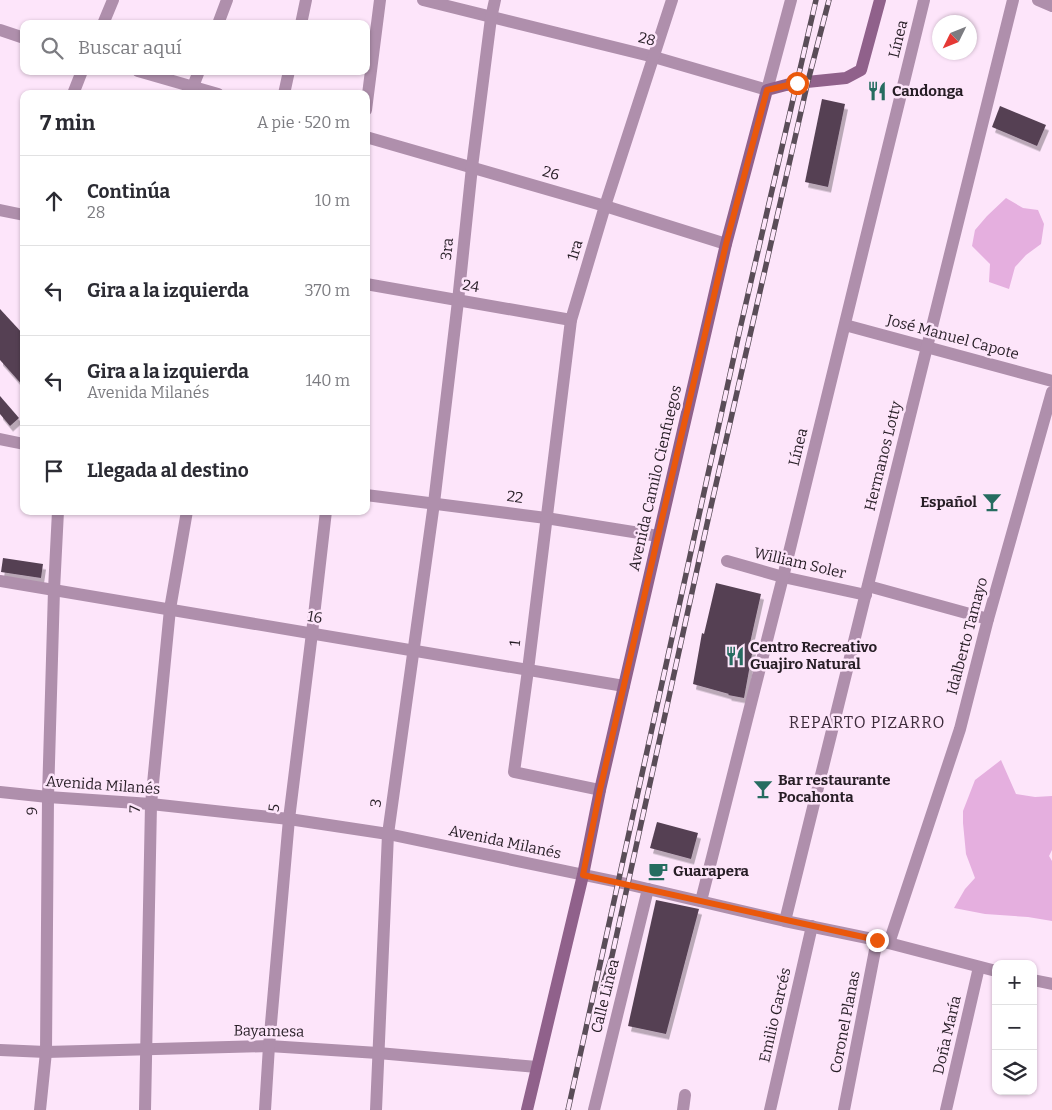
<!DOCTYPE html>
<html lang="es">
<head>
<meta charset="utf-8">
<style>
	:root { --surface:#fff; --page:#f7f7f7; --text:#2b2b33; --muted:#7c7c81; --line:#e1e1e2 }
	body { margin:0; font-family:Bitter,serif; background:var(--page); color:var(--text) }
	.controls { position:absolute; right:15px; bottom:15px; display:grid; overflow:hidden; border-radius:10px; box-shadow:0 1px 4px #0004 }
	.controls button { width:45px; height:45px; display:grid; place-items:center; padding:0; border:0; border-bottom:1px solid var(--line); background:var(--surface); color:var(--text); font:25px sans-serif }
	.compass { position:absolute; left:932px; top:15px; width:45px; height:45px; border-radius:50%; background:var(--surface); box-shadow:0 1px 4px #0004; rotate:227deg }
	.stop { position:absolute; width:15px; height:15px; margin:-11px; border:4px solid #ea580c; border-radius:50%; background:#fff }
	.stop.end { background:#ea580c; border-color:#fff; box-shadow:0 1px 5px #0008 }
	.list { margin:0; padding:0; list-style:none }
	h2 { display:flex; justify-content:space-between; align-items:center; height:65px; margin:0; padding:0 20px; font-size:21px }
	h2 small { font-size:16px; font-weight:400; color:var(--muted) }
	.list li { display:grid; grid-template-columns:32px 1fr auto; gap:15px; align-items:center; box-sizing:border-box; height:90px; padding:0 20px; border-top:1px solid var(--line) }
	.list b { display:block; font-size:19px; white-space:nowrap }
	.list p { margin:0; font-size:16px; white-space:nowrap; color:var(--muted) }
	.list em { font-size:16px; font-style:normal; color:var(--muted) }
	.icon { flex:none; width:28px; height:28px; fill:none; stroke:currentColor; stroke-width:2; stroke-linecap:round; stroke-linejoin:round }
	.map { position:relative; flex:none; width:1052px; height:1110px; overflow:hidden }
	.search { position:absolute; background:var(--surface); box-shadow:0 1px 4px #0004; left:20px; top:20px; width:350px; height:55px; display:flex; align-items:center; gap:12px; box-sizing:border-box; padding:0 18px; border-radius:10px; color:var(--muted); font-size:19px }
	.panel { position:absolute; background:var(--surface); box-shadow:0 1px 4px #0004; left:20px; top:90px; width:350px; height:425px; border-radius:10px }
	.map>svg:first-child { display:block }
	.green { fill:#e5afdf }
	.building { fill:#554153; filter:url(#shadow) }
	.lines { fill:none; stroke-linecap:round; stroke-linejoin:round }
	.minor { stroke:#af8fac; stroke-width:12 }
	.tertiary { stroke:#af8fac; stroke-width:12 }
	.secondary { stroke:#90618b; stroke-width:12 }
	.rail-casing { stroke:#5a4d58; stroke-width:5.5 }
	.rail { stroke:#fde5fa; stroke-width:4; stroke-dasharray:11; stroke-linecap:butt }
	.route { stroke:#ea580c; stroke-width:6 }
	.labels { text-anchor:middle; stroke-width:5; stroke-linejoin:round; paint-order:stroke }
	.street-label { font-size:15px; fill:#261d25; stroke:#fde5fa }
	.poi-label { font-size:15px; font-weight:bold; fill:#261d25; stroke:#fde5fa; text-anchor:start }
	.neighbourhood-label { font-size:16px; letter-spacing:1px; fill:#3d2b3b; stroke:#fde5fa }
</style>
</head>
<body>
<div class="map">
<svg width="1052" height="1110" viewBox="0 0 1052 1110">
	<defs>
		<filter id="shadow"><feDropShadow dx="3" dy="5.5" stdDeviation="0" flood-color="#0004"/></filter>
	</defs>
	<rect width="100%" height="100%" fill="#fde5fa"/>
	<!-- green -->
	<g class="green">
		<polygon points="1006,198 1023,208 1038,210 1044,224 1041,244 1026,255 1015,267 1009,289 989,282 990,264 972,246 975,230 987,216"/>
		<polygon points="1001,760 1016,794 1035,797 1052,796 1052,850 1049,856 1052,861 1052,921 1028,917 985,914 954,908 965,889 975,878 966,854 963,823 963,811 975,780"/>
	</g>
	<!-- building -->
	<g class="building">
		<polygon points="822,99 845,104 828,187 805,182"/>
		<polygon points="1000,106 1046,125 1037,146 992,127"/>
		<polygon points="0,309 24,335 24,387 0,360"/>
		<polygon points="0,396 19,418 10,426 0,414"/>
		<polygon points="3,558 43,564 41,578 1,572"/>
		<polygon points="716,583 761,594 750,643 754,643 744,698 728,695 729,694 693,684 702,633 704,634"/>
		<polygon points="657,822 698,833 691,859 650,848"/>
		<polygon points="656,900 699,909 666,1034 628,1026"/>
	</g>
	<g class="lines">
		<!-- minor -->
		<g class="minor">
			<polyline points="423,0 654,57 767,90 791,0"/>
			<polyline points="103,24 113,0"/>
			<polyline points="218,24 227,0"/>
			<polyline points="301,24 306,0"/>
			<polyline points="0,30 24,38"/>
			<polyline points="138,71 218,94"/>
			<polyline points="73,94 82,71"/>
			<polyline points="190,94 199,71"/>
			<polyline points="284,94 289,71"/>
			<polyline points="366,110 380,0"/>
			<polyline points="366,137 605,206 726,244"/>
			<polyline points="0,210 24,215"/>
			<polyline points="366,284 571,320"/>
			<polyline points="845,325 1052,381"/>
			<polyline points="0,439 24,444"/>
			<polyline points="366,495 546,518 658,536"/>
			<polyline points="727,561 783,577 866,595"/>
			<polyline points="0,581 624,686"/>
			<polyline points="868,586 988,619"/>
			<polyline points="600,790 514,772 528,670 571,320 605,206 672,0"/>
			<path d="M 785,921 C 861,614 936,307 1013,0"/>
			<polyline points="889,943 960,729 988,619 1052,392"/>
			<polyline points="0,1050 46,1052 269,1046 378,1053 537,1067"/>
			<polyline points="40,1110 46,1052 48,797 54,590 58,511"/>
			<polyline points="145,1110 151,804 170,609 187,511"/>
			<polyline points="265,1110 269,1046 289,819 312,633 326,511"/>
			<polyline points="376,1110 388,834 434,503 458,301 472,167 491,18 495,0"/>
			<polyline points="594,1110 648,889"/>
			<polyline points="683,1110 685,1095"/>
			<polyline points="770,1110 812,926"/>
			<polyline points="844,1110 877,940"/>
			<polyline points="946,1110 979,967"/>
		</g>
		<!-- tertiary -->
		<g class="tertiary">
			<polyline points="1038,0 1052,6"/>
			<polyline points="0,792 48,797 151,804 289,819 388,834 618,882 785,921 877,940 996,971"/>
			<polyline points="701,901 783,577 924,0"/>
			<polyline points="1033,980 1052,984"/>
		</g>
		<!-- secondary -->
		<polyline class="secondary" points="527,1110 583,875 600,790 726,244 767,90 786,85 797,83 846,78 861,70 880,0"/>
		<defs>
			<g id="rail">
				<polyline points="601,991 612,956 709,515 808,81 829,0"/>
				<polyline points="568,1110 740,329 816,0"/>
			</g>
		</defs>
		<!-- rail casing -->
		<use href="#rail" class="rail-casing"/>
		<!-- rail -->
		<use href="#rail" class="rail"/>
	</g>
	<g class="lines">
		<!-- route -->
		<polyline class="route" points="797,83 767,90 726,244 658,536 600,790 583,875 877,940"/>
	</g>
	<!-- icons -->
	<defs>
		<symbol id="restaurant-bare" viewBox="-9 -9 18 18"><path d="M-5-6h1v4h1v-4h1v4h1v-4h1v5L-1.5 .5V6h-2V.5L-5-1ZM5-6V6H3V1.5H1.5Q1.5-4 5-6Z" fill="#266c60" stroke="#fde5fa" stroke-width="2.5" paint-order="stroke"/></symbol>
		<symbol id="bar-bare" viewBox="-9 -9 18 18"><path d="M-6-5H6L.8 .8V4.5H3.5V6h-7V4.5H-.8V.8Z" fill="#266c60" stroke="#fde5fa" stroke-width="2.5" paint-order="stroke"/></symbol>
		<symbol id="cafe-bare" viewBox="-9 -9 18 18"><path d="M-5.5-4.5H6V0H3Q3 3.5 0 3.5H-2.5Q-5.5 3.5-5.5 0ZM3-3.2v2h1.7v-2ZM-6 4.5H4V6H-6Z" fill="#266c60" stroke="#fde5fa" stroke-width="2.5" paint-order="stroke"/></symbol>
	</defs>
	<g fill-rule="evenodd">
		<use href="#restaurant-bare" x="863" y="77" width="28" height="28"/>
		<use href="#bar-bare" x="978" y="488" width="28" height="28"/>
		<use href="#restaurant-bare" x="721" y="642" width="28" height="28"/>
		<use href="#bar-bare" x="749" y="775" width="28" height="28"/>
		<use href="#cafe-bare" x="644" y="857" width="28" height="28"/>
	</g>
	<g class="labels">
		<!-- street labels -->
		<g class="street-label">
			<text transform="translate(647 39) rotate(14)" y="5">28</text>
			<text transform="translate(898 39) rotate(-76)" y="5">Línea</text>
			<text transform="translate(551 173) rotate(16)" y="5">26</text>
			<text transform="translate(447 249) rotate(-84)" y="5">3ra</text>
			<text transform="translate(575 250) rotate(-73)" y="5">1ra</text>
			<text transform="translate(471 286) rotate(10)" y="5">24</text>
			<text transform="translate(953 337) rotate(15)" y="5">José Manuel Capote</text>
			<text transform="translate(798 447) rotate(-76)" y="5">Línea</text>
			<text transform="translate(883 456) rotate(-76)" y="5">Hermanos Lotty</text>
			<text transform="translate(655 478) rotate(-77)" y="5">Avenida Camilo Cienfuegos</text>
			<text transform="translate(515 497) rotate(8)" y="5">22</text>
			<text transform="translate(800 563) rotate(13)" y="5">William Soler</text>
			<text transform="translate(315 617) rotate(10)" y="5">16</text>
			<text transform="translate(967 636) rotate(-75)" y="5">Idalberto Tamayo</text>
			<text transform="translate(515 643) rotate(-83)" y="5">1</text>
			<text transform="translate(103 785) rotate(4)" y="5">Avenida Milanés</text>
			<text transform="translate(376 803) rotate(-82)" y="5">3</text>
			<text transform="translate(274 808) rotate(-83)" y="5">5</text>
			<text transform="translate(135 809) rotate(-88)" y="5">7</text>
			<text transform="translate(32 811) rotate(-89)" y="5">9</text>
			<text transform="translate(505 842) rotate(12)" y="5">Avenida Milanés</text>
			<text transform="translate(605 996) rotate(-76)" y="5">Calle Linea</text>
			<text transform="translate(775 1015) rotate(-77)" y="5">Emilio Garcés</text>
			<text transform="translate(845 1022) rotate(-79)" y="5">Coronel Planas</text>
			<text transform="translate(269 1031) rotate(1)" y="5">Bayamesa</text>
			<text transform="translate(947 1035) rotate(-77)" y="5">Doña María</text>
		</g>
		<!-- poi labels -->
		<g class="poi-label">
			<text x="892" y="96">Candonga</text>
			<text x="977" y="507" text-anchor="end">Español</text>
			<text x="750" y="652">Centro Recreativo<tspan x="750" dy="17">Guajiro Natural</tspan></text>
			<text x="778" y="785">Bar restaurante<tspan x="778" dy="17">Pocahonta</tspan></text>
			<text x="673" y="876">Guarapera</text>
		</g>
		<!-- neighbourhood labels -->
		<g class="neighbourhood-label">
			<text x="867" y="728">REPARTO PIZARRO</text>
		</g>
	</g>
</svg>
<div class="controls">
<button>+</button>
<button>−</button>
<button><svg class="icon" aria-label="layers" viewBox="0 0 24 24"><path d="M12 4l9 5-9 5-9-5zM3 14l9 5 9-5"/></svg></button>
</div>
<svg class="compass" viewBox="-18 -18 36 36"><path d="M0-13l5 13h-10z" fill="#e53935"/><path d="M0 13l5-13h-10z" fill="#7c7c81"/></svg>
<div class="stop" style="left:797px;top:83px"></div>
<div class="stop end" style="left:877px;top:940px"></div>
<div class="search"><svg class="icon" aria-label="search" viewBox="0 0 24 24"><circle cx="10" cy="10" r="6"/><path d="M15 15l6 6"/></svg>Buscar aquí</div>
<section class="panel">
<h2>7 min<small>A pie · 520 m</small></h2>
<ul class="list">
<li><svg class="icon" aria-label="ahead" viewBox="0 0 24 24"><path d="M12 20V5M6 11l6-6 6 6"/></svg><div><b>Continúa</b><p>28</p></div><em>10 m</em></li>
<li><svg class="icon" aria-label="left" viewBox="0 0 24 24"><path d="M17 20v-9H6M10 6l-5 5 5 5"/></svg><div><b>Gira a la izquierda</b></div><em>370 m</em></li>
<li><svg class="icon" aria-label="left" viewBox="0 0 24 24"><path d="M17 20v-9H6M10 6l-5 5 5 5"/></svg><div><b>Gira a la izquierda</b><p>Avenida Milanés</p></div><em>140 m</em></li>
<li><svg class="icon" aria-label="arrive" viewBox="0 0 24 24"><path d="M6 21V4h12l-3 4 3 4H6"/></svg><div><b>Llegada al destino</b></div></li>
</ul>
</section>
</div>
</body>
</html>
